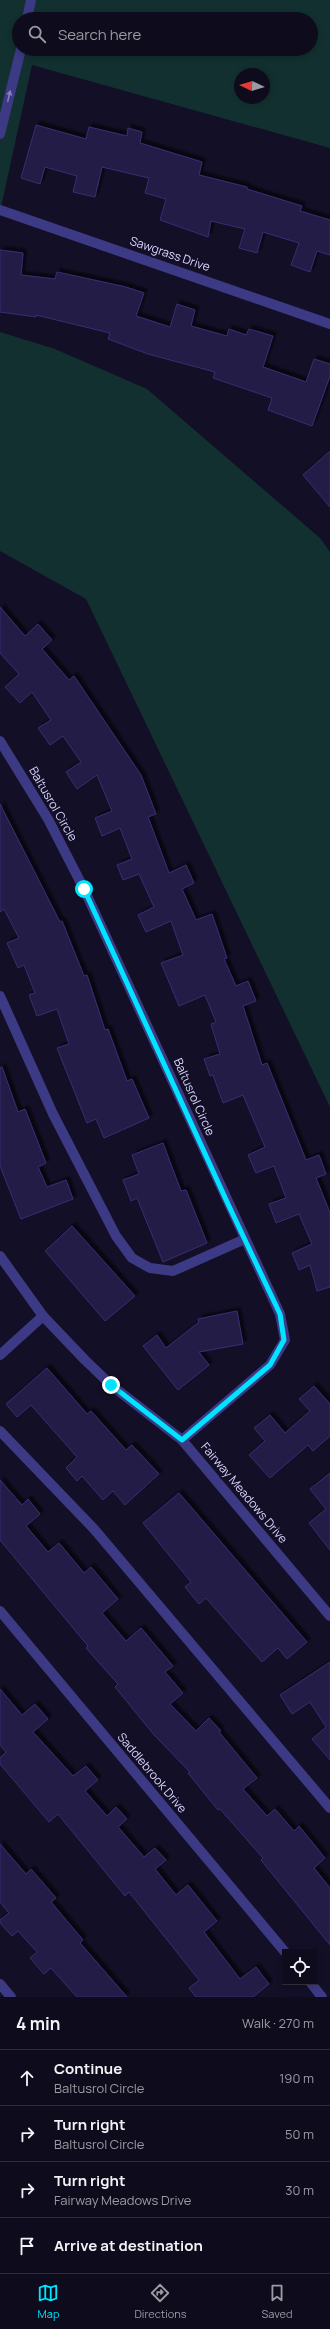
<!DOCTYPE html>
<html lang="en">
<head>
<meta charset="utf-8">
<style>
	:root { --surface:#0e0b1c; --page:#171425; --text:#f1f3f6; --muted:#9b9ba3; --line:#2e2b3b; --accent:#00e5ff }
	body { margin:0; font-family:Manrope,sans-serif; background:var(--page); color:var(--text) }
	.controls { position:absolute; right:12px; bottom:12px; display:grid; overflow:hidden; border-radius:0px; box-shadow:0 2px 6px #0003 }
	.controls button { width:36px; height:36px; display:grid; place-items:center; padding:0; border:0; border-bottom:1px solid var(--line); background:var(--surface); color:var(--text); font:20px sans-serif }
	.compass { position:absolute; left:234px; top:68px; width:36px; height:36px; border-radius:50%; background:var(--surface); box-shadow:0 2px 6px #0003; rotate:274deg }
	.stop { position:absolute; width:12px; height:12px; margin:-9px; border:3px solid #00e5ff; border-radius:50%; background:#fff }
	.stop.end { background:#00e5ff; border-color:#fff; box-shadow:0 1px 4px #0008 }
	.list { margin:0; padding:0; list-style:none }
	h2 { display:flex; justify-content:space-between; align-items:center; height:52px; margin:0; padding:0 16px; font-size:17px }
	h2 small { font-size:13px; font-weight:400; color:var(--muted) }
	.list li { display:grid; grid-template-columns:26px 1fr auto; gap:12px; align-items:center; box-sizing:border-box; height:56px; padding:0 16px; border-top:1px solid var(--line) }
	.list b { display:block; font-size:15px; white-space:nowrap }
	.list p { margin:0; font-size:13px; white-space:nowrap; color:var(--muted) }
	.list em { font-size:13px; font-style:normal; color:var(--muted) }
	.icon { flex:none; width:22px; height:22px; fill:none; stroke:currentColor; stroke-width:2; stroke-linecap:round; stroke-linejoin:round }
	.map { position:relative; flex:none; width:330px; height:1997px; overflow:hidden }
	.search { position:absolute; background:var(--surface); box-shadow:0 2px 6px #0003; left:12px; right:12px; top:12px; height:44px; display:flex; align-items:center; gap:10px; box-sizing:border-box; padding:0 14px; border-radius:22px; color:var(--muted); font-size:15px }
	.sheet { height:276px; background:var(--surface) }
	nav { display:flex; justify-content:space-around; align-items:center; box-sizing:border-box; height:56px; border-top:1px solid var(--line); background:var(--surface); font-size:11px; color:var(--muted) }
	nav a { display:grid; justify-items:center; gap:2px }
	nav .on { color:var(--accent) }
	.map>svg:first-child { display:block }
	.green { fill:#12302f; fill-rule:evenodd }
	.building { fill:#241b47; stroke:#3b2d73; filter:url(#shadow) }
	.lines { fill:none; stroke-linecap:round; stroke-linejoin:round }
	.minor { stroke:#3d3a85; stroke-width:10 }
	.oneway { fill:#837fbc }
	.route { stroke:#00e5ff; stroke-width:5 }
	.labels { text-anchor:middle; stroke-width:4; stroke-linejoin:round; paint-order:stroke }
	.street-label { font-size:12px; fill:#d9d4ff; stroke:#130f26 }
</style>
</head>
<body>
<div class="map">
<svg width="330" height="1997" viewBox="0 0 330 1997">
	<defs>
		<filter id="shadow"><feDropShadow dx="3.5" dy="-3.5" stdDeviation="1" flood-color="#0009"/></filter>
	</defs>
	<rect width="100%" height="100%" fill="#130f26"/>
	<!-- green -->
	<g class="green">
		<path d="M 0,0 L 330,0 L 330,148 L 32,65 L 0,212 ZM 19,19 L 311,19 L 311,49 L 19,49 ZM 240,74 L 264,74 L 264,98 L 240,98 Z"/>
		<polygon points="0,332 55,349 147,389 320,538 330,552 330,1107 86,599 0,551"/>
	</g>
	<!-- building -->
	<g class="building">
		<polygon points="36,125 86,139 89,127 127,136 128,128 142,132 140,143 202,162 199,175 247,187 247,189 302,206 300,211 330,220 330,255 317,251 310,272 291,265 299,243 263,232 257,253 239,248 245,229 211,221 208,237 160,220 166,199 145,193 149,178 102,167 95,197 73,192 77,176 45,167 40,184 21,178"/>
		<polygon points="0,250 23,253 21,275 55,279 57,272 126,287 144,293 136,316 170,327 177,304 195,310 191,326 227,336 229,329 246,335 249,329 273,336 263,367 306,382 314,359 330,364 330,376 312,426 268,410 272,398 213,378 215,372 148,354 108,339 110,333 36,315 36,317 0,312"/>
		<polygon points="330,451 330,507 303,475"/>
		<polygon points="0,607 25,636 38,624 52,640 42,649 69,680 74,676 141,775 156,814 148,817 169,873 186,865 194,883 182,889 196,920 212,914 227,958 224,959 236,986 248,981 256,1001 243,1006 262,1065 267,1063 306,1160 319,1155 326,1174 316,1178 330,1213 330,1287 317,1291 310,1265 299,1270 292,1253 312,1244 299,1214 276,1223 269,1204 286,1198 274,1166 256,1173 248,1155 265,1147 243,1095 223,1103 213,1075 210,1076 204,1059 220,1054 211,1024 216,1022 205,995 179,1006 161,963 183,955 171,921 146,932 138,915 154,907 139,874 123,880 117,865 132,859 120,828 102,836 95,818 112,811 97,775 77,789 66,772 81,762 63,736 50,745 38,728 51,720 32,692 20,703 5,687 19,674 0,653"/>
		<polygon points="0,804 60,922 62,921 84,976 87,975 105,1030 108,1029 127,1081 132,1079 149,1118 104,1138 96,1119 87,1123 57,1048 69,1044 57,1009 37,1016 29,995 35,993 24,965 18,968 7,943 19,938 4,909 0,912"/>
		<polygon points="2,1067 18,1112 25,1109 46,1163 38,1167 47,1187 66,1180 73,1199 21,1219 0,1166 0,1068"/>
		<polygon points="163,1143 181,1191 186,1190 207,1243 163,1262 137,1198 131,1201 123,1180 139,1174 132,1155"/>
		<polygon points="72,1226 135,1296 105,1321 45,1251"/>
		<polygon points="237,1311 243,1344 199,1352 209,1365 178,1390 143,1346 157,1335 166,1348 199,1322 198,1319"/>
		<polygon points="47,1368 87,1414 91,1411 126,1450 132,1445 159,1474 125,1505 113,1491 103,1500 82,1476 77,1481 66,1468 77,1457 31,1405 17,1417 6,1404"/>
		<polygon points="314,1386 330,1404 330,1436 313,1451 308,1445 270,1478 249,1455 265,1441 254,1428 270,1415 285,1433 310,1411 299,1399"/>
		<polygon points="330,1473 330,1550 309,1523 326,1509 310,1489"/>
		<polygon points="0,1480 22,1505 28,1499 40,1514 26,1526 48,1552 59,1543 84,1573 91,1567 118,1599 102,1613 126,1641 141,1628 173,1666 165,1672 183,1693 170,1704 196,1731 209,1718 221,1731 219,1732 257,1778 243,1789 267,1816 275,1809 294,1831 299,1826 325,1858 314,1868 330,1888 330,1945 261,1860 263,1858 220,1809 218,1810 188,1773 190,1772 155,1736 115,1687 118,1684 86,1648 88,1646 0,1540"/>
		<polygon points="179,1493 307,1642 287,1659 278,1648 262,1662 206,1598 199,1604 185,1587 191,1582 143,1523"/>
		<polygon points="330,1662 330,1760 312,1739 326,1727 310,1702 292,1714 280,1695"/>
		<polygon points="0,1689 22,1715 35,1704 48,1719 33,1732 73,1776 86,1766 98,1780 85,1791 107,1816 116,1807 127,1819 118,1827 144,1857 155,1848 166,1860 155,1869 176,1895 188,1885 217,1921 204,1932 240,1979 256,1967 269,1984 253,1997 196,1997 189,1988 199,1980 129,1892 125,1896 58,1814 49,1822 0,1764 0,1758 6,1752 0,1745"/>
		<polygon points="0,1844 26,1874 31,1869 56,1898 51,1902 83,1940 80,1943 127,1997 77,1997 51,1968 44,1974 30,1958 37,1952 18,1931 12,1936 0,1923 0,1920 9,1913 0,1902"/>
	</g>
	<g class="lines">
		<!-- minor -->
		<g class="minor">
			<polyline points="27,19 31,0"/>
			<polyline points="0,134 21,49"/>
			<polyline points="0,210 330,324"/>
			<polyline points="0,741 48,819 84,889 280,1314 285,1340 270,1365 182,1440"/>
			<polyline points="0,996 53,1114 116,1236 132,1258 150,1268 173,1271 245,1239"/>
			<polyline points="0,1256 43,1316 85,1360 111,1385 182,1440 330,1616"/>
			<polyline points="0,1355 43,1316"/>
			<polyline points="0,1431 94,1529 330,1808"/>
			<polyline points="0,1611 285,1952"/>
			<polyline points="310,1982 322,1997"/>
			<polyline points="0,1984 11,1997"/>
		</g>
	</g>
	<!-- one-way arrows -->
	<defs><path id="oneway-solid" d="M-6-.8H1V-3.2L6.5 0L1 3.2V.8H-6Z"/></defs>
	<use class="oneway" href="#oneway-solid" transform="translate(9 96) rotate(-77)"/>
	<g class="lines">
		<!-- route -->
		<polyline class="route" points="84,889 228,1204 280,1314 284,1340 270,1365 182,1440 111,1385"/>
	</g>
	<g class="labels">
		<!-- street labels -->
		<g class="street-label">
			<text transform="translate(170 254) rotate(19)" y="4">Sawgrass Drive</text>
			<text transform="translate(53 804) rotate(60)" y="4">Baltusrol Circle</text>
			<text transform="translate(194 1097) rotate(66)" y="4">Baltusrol Circle</text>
			<text transform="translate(244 1493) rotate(50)" y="4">Fairway Meadows Drive</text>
			<text transform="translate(152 1773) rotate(50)" y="4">Saddlebrook Drive</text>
		</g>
	</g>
</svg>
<div class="controls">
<button><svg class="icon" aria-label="locate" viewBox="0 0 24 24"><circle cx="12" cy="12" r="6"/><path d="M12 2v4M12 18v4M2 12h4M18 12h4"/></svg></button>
</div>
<svg class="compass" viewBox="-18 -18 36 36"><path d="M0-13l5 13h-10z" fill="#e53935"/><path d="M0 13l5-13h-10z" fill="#9b9ba3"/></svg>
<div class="stop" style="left:84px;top:889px"></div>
<div class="stop end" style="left:111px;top:1385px"></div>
<div class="search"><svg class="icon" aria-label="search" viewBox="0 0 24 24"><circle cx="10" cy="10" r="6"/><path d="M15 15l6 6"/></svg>Search here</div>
</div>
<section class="sheet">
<h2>4 min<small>Walk · 270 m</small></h2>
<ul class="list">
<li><svg class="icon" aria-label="ahead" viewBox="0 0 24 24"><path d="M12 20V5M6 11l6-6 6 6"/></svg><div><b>Continue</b><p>Baltusrol Circle</p></div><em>190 m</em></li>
<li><svg class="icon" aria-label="right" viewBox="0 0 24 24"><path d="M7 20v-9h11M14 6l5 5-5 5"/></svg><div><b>Turn right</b><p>Baltusrol Circle</p></div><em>50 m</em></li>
<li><svg class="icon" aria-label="right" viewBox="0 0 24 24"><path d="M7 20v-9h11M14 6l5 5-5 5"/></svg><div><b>Turn right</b><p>Fairway Meadows Drive</p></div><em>30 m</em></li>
<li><svg class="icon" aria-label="arrive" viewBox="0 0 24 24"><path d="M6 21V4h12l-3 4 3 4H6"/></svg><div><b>Arrive at destination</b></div></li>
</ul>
</section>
<nav>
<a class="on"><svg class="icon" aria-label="map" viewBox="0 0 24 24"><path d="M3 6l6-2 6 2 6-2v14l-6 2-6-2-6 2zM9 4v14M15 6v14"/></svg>Map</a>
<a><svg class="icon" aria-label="directions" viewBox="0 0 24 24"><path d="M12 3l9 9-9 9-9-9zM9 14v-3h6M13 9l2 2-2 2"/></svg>Directions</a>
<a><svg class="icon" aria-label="saved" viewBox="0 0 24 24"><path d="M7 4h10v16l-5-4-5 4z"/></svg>Saved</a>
</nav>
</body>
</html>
